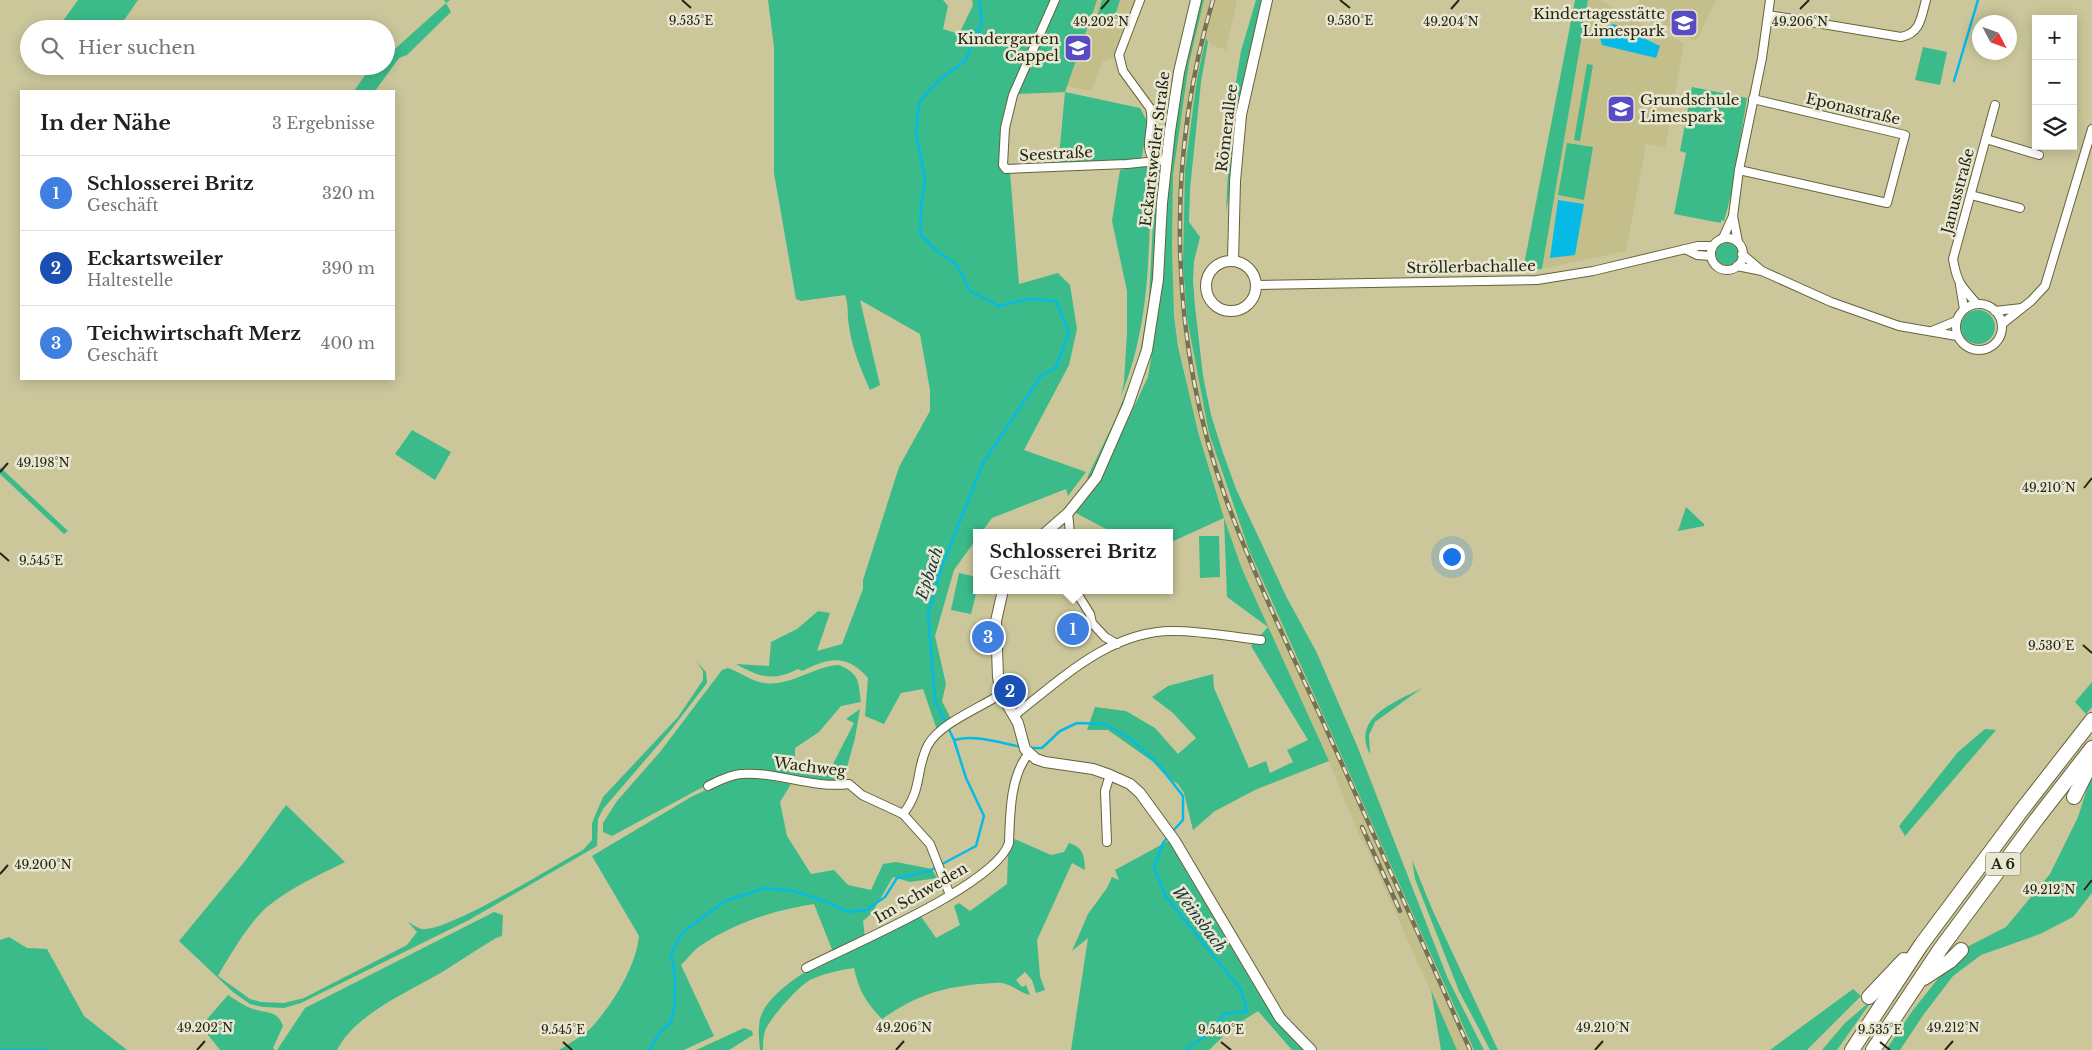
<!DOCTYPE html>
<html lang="de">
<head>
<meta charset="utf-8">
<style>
	:root { --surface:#fff; --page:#f2f2f2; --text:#202124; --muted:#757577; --line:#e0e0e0; --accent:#ea580c }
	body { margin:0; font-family:"Libre Baskerville",serif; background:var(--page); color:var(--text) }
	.controls { position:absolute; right:15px; top:15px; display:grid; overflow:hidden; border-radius:0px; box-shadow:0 2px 12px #0003 }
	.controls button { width:45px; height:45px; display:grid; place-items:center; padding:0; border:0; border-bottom:1px solid var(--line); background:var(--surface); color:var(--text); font:25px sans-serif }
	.compass { position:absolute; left:1972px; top:15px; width:45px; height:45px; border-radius:50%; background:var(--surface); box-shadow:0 2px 12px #0003; rotate:131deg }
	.you { position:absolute; left:1451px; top:556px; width:18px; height:18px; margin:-12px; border:4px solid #fff; border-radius:50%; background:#1a73e8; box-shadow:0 0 0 8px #1a73e833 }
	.badge { display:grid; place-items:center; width:32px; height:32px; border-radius:50%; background:var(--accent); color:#fff; font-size:16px; font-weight:700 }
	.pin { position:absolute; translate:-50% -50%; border:2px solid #fff; box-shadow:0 1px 5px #0006 }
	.popup { position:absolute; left:973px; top:529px; width:200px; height:65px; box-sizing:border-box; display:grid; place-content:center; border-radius:0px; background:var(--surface); filter:drop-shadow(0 1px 4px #0005); font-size:16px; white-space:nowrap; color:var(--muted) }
	.popup b { font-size:19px; color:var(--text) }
	.popup::after { content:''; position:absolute; left:50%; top:100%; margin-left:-10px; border:10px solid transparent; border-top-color:var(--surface) }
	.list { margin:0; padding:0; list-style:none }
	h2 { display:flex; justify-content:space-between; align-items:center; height:65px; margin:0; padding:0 20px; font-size:21px }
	h2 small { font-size:16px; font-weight:400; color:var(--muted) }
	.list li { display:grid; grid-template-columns:32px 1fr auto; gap:15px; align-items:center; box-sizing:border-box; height:75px; padding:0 20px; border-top:1px solid var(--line) }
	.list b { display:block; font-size:19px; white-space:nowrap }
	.list p { margin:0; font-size:16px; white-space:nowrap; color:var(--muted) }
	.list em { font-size:16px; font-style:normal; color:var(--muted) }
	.icon { flex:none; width:28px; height:28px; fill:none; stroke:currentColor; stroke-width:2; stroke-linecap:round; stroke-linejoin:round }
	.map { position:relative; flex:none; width:2092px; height:1050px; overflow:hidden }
	.search { position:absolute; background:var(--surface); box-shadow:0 2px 12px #0003; left:20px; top:20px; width:375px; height:55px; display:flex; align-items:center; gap:12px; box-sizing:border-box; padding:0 18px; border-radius:28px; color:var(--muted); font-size:19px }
	.panel { position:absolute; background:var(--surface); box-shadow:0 2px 12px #0003; left:20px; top:90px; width:375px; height:290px; border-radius:0px }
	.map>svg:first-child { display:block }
	.built { fill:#c4be8b }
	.green { fill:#3bbb89 }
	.water { fill:#06bae6 }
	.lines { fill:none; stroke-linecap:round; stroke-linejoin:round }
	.stream { stroke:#06bae6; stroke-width:2.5 }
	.minor-casing { stroke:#67623a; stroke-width:10 }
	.tertiary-casing { stroke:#67623a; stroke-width:12 }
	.motorway-casing { stroke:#67623a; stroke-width:16 }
	.minor { stroke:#fff; stroke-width:8 }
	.tertiary { stroke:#fff; stroke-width:10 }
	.motorway { stroke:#fff; stroke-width:14 }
	.rail-casing { stroke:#757254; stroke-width:4.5 }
	.rail { stroke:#e8e7d1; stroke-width:2.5; stroke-dasharray:8; stroke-linecap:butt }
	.ticks { fill:none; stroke:#252312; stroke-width:2 }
	.labels { text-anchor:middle; stroke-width:5; stroke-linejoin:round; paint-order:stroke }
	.shield { fill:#e8e7d1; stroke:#605e4b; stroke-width:1 }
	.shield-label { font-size:14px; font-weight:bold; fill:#252312 }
	.poi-label { font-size:15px; fill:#252312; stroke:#e8e7d1; text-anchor:end }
	.street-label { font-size:15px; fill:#252312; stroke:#e8e7d1 }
	.water-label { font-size:16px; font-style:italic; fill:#1a3741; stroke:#e8e7d1 }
	.ticks-label { font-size:12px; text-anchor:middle; fill:#252312; stroke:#e8e7d1; stroke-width:5; stroke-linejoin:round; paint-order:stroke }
</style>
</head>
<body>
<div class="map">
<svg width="2092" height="1050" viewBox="0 0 2092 1050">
	<rect width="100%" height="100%" fill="#cbc79b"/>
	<!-- built -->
	<g class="built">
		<polygon points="1057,0 1136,0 1115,57 1103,61 1091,91 1025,78"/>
		<polygon points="1204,0 1237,0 1226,50 1211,45 1206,38 1191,123 1185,169 1183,264 1187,318 1208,426 1228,494 1249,550 1474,1050 1457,1050 1368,851 1359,835 1329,761 1242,569 1224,518 1192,412 1174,316 1172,247 1173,175 1189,63"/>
		<polygon points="1588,0 1600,0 1655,31 1684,43 1665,147 1646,144 1626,251 1542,269"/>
		<polygon points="1640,0 1716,0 1698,38 1694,41 1635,8"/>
	</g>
	<!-- green -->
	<g class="green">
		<polygon points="78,0 138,0 118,29 57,29"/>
		<polygon points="444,0 450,0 446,3 451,12 407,55 399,58 375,91 354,91 370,68 372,66 386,66 386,57 446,3"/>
		<path d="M 768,0 L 943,0 L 948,6 L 943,29 L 959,34 L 973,5 L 972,0 L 1054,0 L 1010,94 L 1001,135 L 999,167 L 1010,172 L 1019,284 L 1058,273 L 1070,285 L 1077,329 L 1069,365 L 1024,450 L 1086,472 L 1068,496 L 1066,489 L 992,518 L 981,533 L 977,533 L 977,538 L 954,570 L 935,636 L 946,684 L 942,701 L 951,719 L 937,730 L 923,689 L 901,693 L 884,724 L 865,716 L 868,678 C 846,653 829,658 802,671 L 798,669 C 773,682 759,677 736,664 L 769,666 L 771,642 L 797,629 L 818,611 L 830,613 L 817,651 L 842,644 L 863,589 L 863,580 L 899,467 L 930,411 L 930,390 L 920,334 L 860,300 L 880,385 L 870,390 C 861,369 852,349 849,326 C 847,316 849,305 845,295 L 801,301 L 796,299 L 774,173 L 774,47 Z"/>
		<polygon points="1057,0 1097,0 1065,92 1140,108 1148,123 1141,162 1058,167 1065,92 1017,94"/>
		<polygon points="1102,0 1120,0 1111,29 1095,24"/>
		<polygon points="1200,0 1204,0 1189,63 1173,175 1172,247 1174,316 1178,346 1198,432 1224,518 1242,569 1329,761 1257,789 1215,811 1193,830 1184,793 1178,784 1167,777 1152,761 1108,730 1087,730 1095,707 1126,711 1155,728 1178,754 1196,738 1173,713 1152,697 1168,686 1213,674 1214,688 1249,768 1266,761 1270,773 1293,762 1287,750 1308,740 1251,646 1268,627 1227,597 1224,518 1169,543 1169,533 1108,533 1108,530 1074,512 1101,477 1148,377 1157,321 1167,178 1186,60"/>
		<polygon points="1256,0 1265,0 1226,212 1231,113 1241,51"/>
		<polygon points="1575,0 1588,0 1542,269 1523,270"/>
		<polygon points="1206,38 1208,42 1201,82 1190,189 1189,222 1200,237 1194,261 1193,281 1195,306 1203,376 1211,415 1222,450 1236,489 1287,598 1316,651 1358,748 1448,979 1484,1050 1474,1050 1249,550 1209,433 1187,318 1183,264 1185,169 1197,79"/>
		<polygon points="1923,47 1947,52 1940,85 1915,80"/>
		<polygon points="1587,64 1593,65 1580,141 1574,140"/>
		<polygon points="1692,87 1747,98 1731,195 1724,221 1721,220 1721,223 1674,214 1686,153 1680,151"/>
		<polygon points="1567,143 1593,147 1584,200 1558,195"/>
		<path d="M 1150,164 C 1152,191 1150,218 1149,245 C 1147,298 1141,347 1121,396 L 1124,382 L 1127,333 L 1127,291 L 1112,221 L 1120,170 Z"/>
		<polygon points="1156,166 1160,169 1161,177 1154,289 1139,368 1091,478 1087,478 1115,420 1135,370 1141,348 1149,299"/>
		<circle cx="1727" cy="254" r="11"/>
		<circle cx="1978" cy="327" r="17"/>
		<polygon points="412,430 451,452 435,480 395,454"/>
		<polygon points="0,467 68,531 64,534 0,474"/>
		<polygon points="1686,507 1704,524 1704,526 1678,531"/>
		<polygon points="1199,536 1219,536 1220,577 1200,578"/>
		<polygon points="959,573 977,577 977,590 971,614 951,610"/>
		<path d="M 696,661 L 706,672 L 707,683 L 671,730 L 603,809 L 598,819 L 597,846 L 469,920 L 301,1003 L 284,1008 L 263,1007 L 250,1004 L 233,992 L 179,941 L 245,861 L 286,805 L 345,862 C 319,875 290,888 267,907 C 251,920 228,958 218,976 L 250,999 L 261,1002 L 284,1003 L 304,998 L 407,945 L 417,932 L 408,922 C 412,924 417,928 422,929 C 447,933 555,865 583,850 L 592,840 L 592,823 L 603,797 L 678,717 L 703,680 L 703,671 Z"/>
		<path d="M 839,665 C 860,674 858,681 861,702 L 841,706 L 819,732 L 795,748 L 795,763 L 812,764 L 831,768 L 854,723 L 846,719 L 860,709 L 855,738 L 843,782 L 788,775 L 727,774 L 612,836 L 603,832 L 603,823 L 617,801 L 660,752 L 722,670 L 728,668 C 740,672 751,681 764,683 C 790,687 814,666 839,665 Z"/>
		<polygon points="2092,682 2092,707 2086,714 2075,702"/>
		<path d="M 1422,688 L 1375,722 L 1369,735 L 1370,754 C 1351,717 1396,702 1422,688 Z"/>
		<polygon points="1985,729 1996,730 1905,836 1899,826 1958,752"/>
		<polygon points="2092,773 2092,893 2073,917 2040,934 1981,955 1953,976 1924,1014 1900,1050 1886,1050 1913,1010 1961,950 2006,927 2050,874 2078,817"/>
		<path d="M 752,777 L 791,784 L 780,802 L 787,836 L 811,874 L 834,870 L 848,885 L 871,890 L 883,864 L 896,862 L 932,869 L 937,878 L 910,882 L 893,877 L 872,913 L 863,921 L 865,937 L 833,952 L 814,904 C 774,910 734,923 700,946 C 693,951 687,959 681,965 L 714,1036 L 684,1050 L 559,1050 C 569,1044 582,1036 591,1028 C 612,1005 636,967 639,936 L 592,856 L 691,797 L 725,781 Z"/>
		<path d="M 1015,839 L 1051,855 L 1064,852 L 1069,843 C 1084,848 1084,855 1085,870 L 1072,863 L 1037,940 L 1040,976 L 1045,990 L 1036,993 L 1032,980 L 1025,972 L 1016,980 L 1022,987 L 1026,985 L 1030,995 C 1020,993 1013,985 1002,983 C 995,982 986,984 979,984 C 938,988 916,996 882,1019 C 866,1002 859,991 854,968 C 840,970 826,973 812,979 C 801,983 769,1019 765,1031 C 763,1037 763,1043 763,1050 L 760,1050 C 759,1040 758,1029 760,1019 C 772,975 881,934 920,915 L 936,938 L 960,925 L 954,906 L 959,903 L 970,911 L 1007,884 L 1008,855 Z"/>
		<polygon points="1170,840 1172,847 1262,999 1304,1050 1292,1050 1258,1011 1233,1027 1209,1050 1071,1050 1088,938 1072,951 1088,914 1107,888 1112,877 1119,880 1115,870"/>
		<polygon points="1412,860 1432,909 1498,1050 1490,1050 1459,991 1415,879"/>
		<path d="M 494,912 L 503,915 L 502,936 L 496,938 C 478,949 461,960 444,971 C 410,991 355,1014 337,1050 L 277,1050 L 305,1008 Z"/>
		<polygon points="9,937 27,948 47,949 84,1016 127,1050 0,1050 0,940"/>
		<polygon points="1853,989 1861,996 1807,1050 1770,1050"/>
		<polygon points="1431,990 1457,1050 1441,1050"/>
		<path d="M 228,995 C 236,1000 244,1006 253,1009 C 268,1014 277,1010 283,1026 L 273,1048 L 275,1050 L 220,1050 L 201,1026 Z"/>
		<polygon points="1873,999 1837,1050 1822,1050 1845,1023"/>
		<polygon points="744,1028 752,1031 753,1035 729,1050 696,1050"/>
	</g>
	<!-- water -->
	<g class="water">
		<polygon points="1614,24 1660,46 1656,58 1602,45 1600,38 1601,28"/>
		<polygon points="1558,200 1584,204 1575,255 1550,258"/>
	</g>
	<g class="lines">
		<!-- stream -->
		<g class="stream">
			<polyline points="1954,81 1978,0"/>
			<path d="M 954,740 C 977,734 999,743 1022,747"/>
			<polyline points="1030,748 1042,748 1060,731 1077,723 1104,724 1131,739 1159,765 1183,796 1183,820 1171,833"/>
			<polyline points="1168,837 1163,843 1154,867 1166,897 1241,990 1247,1011 1224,1014 1212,1032 1187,1048 1188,1050"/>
			<polyline points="0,1050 45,1050"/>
			<polyline points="649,1050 660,1032 671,1022 675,1001 675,976 671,954 683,932 725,901 765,888 794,891 822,900 848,912 866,910 885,897 897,878 929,871 976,846 984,816 966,778 954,740 935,700 928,614 942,566 983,463 1040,377 1056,367 1069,333 1056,301 1029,299 999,306 970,291 957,265 936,250 920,234 921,208 925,179 916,134 919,102 939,80 965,61 982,22 979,0"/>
		</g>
		<defs>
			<g id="minor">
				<polyline points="1055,0 1013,95 1005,128 1003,165 1006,169 1127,164 1167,160"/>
				<path d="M 1140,0 L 1119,55 L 1123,71 L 1150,108 C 1156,125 1142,145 1154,160"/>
				<path d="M 1768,15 L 1901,37 C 1921,33 1921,17 1926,0"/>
				<polyline points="1986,139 2039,155"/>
				<polyline points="1739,170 1887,203 1905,135 1753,99"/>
				<polyline points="1971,195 2020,208"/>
				<polyline points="1723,238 1733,216"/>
				<circle cx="1727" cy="254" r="16"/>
				<polyline points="1738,242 1733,216 1739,170 1762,58 1770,0"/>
				<polyline points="1685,249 1697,255 1711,256"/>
				<polyline points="1742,254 1762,271"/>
				<polyline points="1737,266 1762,271 1831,302 1899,326 1957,336"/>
				<polyline points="1256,285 1537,280 1593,271 1698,246 1713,246"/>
				<polyline points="1960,285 1964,309"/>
				<path d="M 1977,304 C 1961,286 1957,283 1953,259 L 1995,105"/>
				<circle cx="1979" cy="327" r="23"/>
				<polyline points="1995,311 2022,308"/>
				<polyline points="2002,324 2031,301 2045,286 2092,129"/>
				<polyline points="1932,331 1956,321"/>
				<polyline points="1068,513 1070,533"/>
				<polyline points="1075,590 1090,614 1092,623 1105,637 1117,644"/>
				<path d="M 1015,715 C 1061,679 1111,630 1174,631 C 1203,631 1233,637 1261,640"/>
				<path d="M 708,786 C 718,781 729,775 741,774 C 775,771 813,789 849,784 L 862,795 L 903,814 C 923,789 915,770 928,745 C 940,723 980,708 1001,694"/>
				<polyline points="903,814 930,844 950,895"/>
				<polyline points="1107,842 1105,791 1110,775"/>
				<path d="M 806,968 C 848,946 996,885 1009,843 C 1010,814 1010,776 1029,753"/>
			</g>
			<g id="tertiary">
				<polyline points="1233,261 1235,181 1241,115 1267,0"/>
				<circle cx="1231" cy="286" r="25"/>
				<polyline points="1045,533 1068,513 1096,478 1128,405 1147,350 1158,279 1162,203 1170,131 1179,72 1196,0"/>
				<polyline points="1003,590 996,621 998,677 1001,694 1018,723 1025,749 1036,759 1045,762 1093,769 1110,775 1130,784 1140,793 1175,841 1280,1018 1311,1050"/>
			</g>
			<g id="motorway">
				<polyline points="2074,797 2090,765 2092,752"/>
				<polyline points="1924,978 1950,961 1961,950"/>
				<polyline points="1869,997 1904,960"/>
				<polyline points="1852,1050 1921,945 2021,811 2092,720"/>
				<polyline points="1873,1050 1941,948 2036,820 2092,748"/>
			</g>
		</defs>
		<!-- minor casing -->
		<use href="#minor" class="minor-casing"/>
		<!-- tertiary casing -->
		<use href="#tertiary" class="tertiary-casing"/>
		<!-- motorway casing -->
		<use href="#motorway" class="motorway-casing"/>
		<!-- minor -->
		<use href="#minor" class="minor"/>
		<!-- tertiary -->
		<use href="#tertiary" class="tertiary"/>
		<!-- motorway -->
		<use href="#motorway" class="motorway"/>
		<defs>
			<g id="rail">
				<path d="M 1213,0 C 1165,161 1169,341 1226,499 C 1254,576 1290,650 1324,724 C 1373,833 1422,941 1470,1050"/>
				<polyline points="1362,827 1400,911"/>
			</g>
		</defs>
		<!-- rail casing -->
		<use href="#rail" class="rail-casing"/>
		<!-- rail -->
		<use href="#rail" class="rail"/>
	</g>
	<!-- ticks -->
	<path class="ticks" d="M 682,0 L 691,8M 1340,0 L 1350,8M 1101,9 L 1109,0M 1451,9 L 1459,0M 1800,9 L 1809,0M 0,472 L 8,463M 2084,488 L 2092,478M 0,553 L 9,561M 2083,645 L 2092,653M 0,874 L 8,865M 2084,890 L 2092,880M 563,1042 L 572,1050M 1221,1042 L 1231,1050M 1880,1042 L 1890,1050M 197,1050 L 205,1041M 896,1050 L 904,1041M 1595,1050 L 1603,1041M 1945,1050 L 1953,1041"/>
	<!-- icons -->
	<defs>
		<symbol id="school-square" viewBox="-11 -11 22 22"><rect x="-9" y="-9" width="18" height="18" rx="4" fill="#594bc3" stroke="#e8e7d1"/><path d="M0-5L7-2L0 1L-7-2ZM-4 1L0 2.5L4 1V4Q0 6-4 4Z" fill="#fff"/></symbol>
	</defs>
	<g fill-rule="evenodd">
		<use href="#school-square" x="1668" y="7" width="32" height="32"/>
		<use href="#school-square" x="1062" y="32" width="32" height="32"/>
		<use href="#school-square" x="1605" y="93" width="32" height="32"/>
	</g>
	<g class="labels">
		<!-- shield labels -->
		<rect class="shield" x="1985.5" y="852.5" width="35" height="23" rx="4"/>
		<g class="shield-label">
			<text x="2003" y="869">A 6</text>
		</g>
		<!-- poi labels -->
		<g class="poi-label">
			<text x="1665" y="19">Kindertagesstätte<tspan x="1665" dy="17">Limespark</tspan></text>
			<text x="1059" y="44">Kindergarten<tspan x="1059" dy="17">Cappel</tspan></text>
			<text x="1640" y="105" text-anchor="start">Grundschule<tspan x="1640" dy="17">Limespark</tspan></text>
		</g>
		<!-- street labels -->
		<g class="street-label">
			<text transform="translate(1853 109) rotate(13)" y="5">Eponastraße</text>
			<text transform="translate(1227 128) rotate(-83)" y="5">Römerallee</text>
			<text transform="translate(1155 149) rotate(-83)" y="5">Eckartsweiler Straße</text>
			<text transform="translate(1056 154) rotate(-3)" y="5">Seestraße</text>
			<text transform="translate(1958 191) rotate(-75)" y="5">Janusstraße</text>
			<text transform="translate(1471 267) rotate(-1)" y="5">Ströllerbachallee</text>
			<text transform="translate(810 767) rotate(7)" y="5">Wachweg</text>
			<text transform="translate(921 893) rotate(-30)" y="5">Im Schweden</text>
		</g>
		<!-- water labels -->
		<g class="water-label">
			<text transform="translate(929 573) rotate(-72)" y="6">Epbach</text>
			<text transform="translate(1200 919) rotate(53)" y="6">Weinsbach</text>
		</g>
	</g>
	<g class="ticks-label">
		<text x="691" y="25">9.535°E</text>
		<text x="1350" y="25">9.530°E</text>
		<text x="1101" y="26">49.202°N</text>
		<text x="1451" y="26">49.204°N</text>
		<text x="1800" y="26">49.206°N</text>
		<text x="43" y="467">49.198°N</text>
		<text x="2049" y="492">49.210°N</text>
		<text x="41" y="565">9.545°E</text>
		<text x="2051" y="650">9.530°E</text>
		<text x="43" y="869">49.200°N</text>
		<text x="2049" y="894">49.212°N</text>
		<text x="205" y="1032">49.202°N</text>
		<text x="904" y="1032">49.206°N</text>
		<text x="1603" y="1032">49.210°N</text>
		<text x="1953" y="1032">49.212°N</text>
		<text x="563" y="1034">9.545°E</text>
		<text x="1221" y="1034">9.540°E</text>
		<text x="1880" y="1034">9.535°E</text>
	</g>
</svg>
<div class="controls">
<button>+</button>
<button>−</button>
<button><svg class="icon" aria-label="layers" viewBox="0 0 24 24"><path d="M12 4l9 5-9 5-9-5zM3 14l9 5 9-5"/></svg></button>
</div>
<svg class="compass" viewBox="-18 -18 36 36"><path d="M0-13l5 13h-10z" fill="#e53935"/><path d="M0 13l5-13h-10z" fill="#757577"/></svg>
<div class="you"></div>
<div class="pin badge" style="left:1073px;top:629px;background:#3f7fe0">1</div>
<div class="popup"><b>Schlosserei Britz</b>Geschäft</div>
<div class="pin badge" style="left:1010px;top:691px;background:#1a4fb4">2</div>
<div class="pin badge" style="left:988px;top:637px;background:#3f7fe0">3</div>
<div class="search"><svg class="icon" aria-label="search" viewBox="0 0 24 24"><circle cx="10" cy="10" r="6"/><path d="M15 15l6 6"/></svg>Hier suchen</div>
<section class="panel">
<h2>In der Nähe<small>3 Ergebnisse</small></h2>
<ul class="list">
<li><span class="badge" style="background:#3f7fe0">1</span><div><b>Schlosserei Britz</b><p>Geschäft</p></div><em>320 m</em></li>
<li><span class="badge" style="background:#1a4fb4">2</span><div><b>Eckartsweiler</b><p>Haltestelle</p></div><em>390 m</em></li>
<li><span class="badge" style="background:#3f7fe0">3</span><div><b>Teichwirtschaft Merz</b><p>Geschäft</p></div><em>400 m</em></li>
</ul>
</section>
</div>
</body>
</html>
